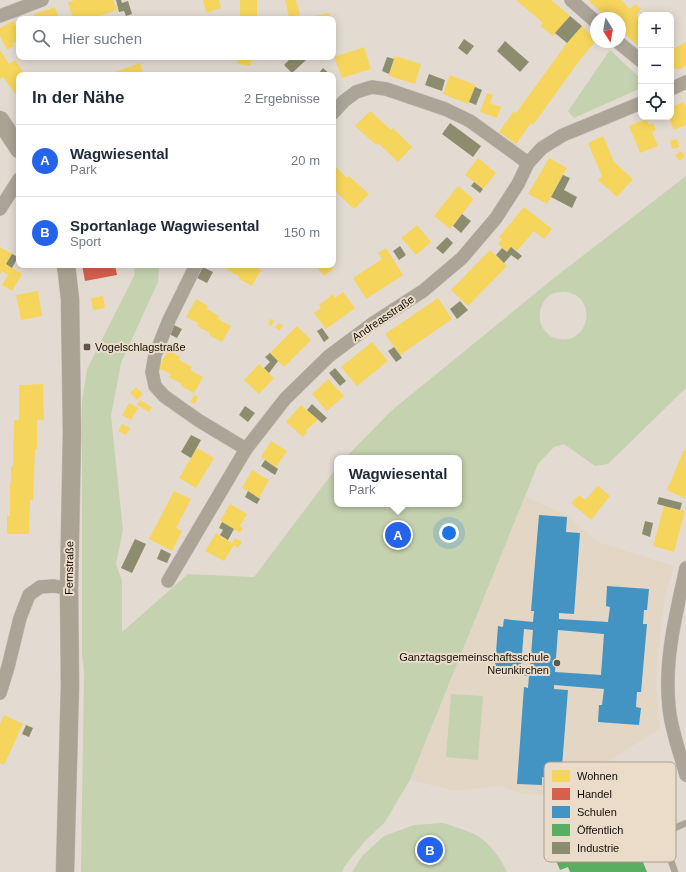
<!DOCTYPE html>
<html lang="de">
<head>
<meta charset="utf-8">
<style>
	:root { --surface:#fff; --page:#f2f2f3; --text:#1f2937; --muted:#747a83; --line:#e0e1e3; --accent:#2563eb }
	body { margin:0; font-family:Helvetica,sans-serif; background:var(--page); color:var(--text) }
	.controls { position:absolute; right:12px; top:12px; display:grid; overflow:hidden; border-radius:8px; box-shadow:0 2px 10px #0003 }
	.controls button { width:36px; height:36px; display:grid; place-items:center; padding:0; border:0; border-bottom:1px solid var(--line); background:var(--surface); color:var(--text); font:20px sans-serif }
	.compass { position:absolute; left:590px; top:12px; width:36px; height:36px; border-radius:50%; background:var(--surface); box-shadow:0 2px 10px #0003; rotate:169deg }
	.you { position:absolute; left:449px; top:533px; width:14px; height:14px; margin:-10px; border:3px solid #fff; border-radius:50%; background:#1a73e8; box-shadow:0 0 0 6px #1a73e833 }
	.badge { display:grid; place-items:center; width:26px; height:26px; border-radius:50%; background:var(--accent); color:#fff; font-size:13px; font-weight:700 }
	.pin { position:absolute; translate:-50% -50%; border:2px solid #fff; box-shadow:0 1px 4px #0006 }
	.popup { position:absolute; left:334px; top:455px; width:128px; height:52px; box-sizing:border-box; display:grid; place-content:center; border-radius:8px; background:var(--surface); filter:drop-shadow(0 1px 3px #0005); font-size:13px; white-space:nowrap; color:var(--muted) }
	.popup b { font-size:15px; color:var(--text) }
	.popup::after { content:''; position:absolute; left:50%; top:100%; margin-left:-8px; border:8px solid transparent; border-top-color:var(--surface) }
	.list { margin:0; padding:0; list-style:none }
	h2 { display:flex; justify-content:space-between; align-items:center; height:52px; margin:0; padding:0 16px; font-size:17px }
	h2 small { font-size:13px; font-weight:400; color:var(--muted) }
	.list li { display:grid; grid-template-columns:26px 1fr auto; gap:12px; align-items:center; box-sizing:border-box; height:72px; padding:0 16px; border-top:1px solid var(--line) }
	.list b { display:block; font-size:15px; white-space:nowrap }
	.list p { margin:0; font-size:13px; white-space:nowrap; color:var(--muted) }
	.list em { font-size:13px; font-style:normal; color:var(--muted) }
	.icon { flex:none; width:22px; height:22px; fill:none; stroke:currentColor; stroke-width:2; stroke-linecap:round; stroke-linejoin:round }
	.map { position:relative; flex:none; width:686px; height:872px; overflow:hidden }
	.search { position:absolute; background:var(--surface); box-shadow:0 2px 10px #0003; left:16px; top:16px; width:320px; height:44px; display:flex; align-items:center; gap:10px; box-sizing:border-box; padding:0 14px; border-radius:8px; color:var(--muted); font-size:15px }
	.panel { position:absolute; background:var(--surface); box-shadow:0 2px 10px #0003; left:16px; top:72px; width:320px; height:196px; border-radius:8px }
	.map>svg:first-child { display:block }
	.built { fill:#e4d6c4 }
	.green { fill:#c5d2b0; fill-rule:evenodd }
	.homes { fill:#f6d55c }
	.shops { fill:#d6604d }
	.schools { fill:#4393c3; fill-rule:evenodd }
	.public { fill:#5aae61 }
	.industry { fill:#8c8c6e }
	.lines { fill:none; stroke-linecap:round; stroke-linejoin:round }
	.service-casing { stroke:#c0bab3; stroke-width:7 }
	.minor-casing { stroke:#c0bab3; stroke-width:14 }
	.secondary-casing { stroke:#c0bab3; stroke-width:19 }
	.service { stroke:#aba497; stroke-width:6 }
	.minor { stroke:#aba497; stroke-width:13 }
	.secondary { stroke:#aaa394; stroke-width:18 }
	.poi-dot { fill:#5c564f; stroke:#ebdcca; stroke-width:1.5 }
	.labels { text-anchor:middle; stroke-width:4; stroke-linejoin:round; paint-order:stroke }
	.street-label { font-size:11px; fill:#130e08; stroke:#ebdcca }
	.poi-label { font-size:11px; fill:#130e08; stroke:#ebdcca; text-anchor:start }
	.key { fill:#ebdcca; stroke:#aa9e90; stroke-width:1 }
	.key-label { font-size:11px; fill:#130e08 }
</style>
</head>
<body>
<div class="map">
<svg width="686" height="872" viewBox="0 0 686 872">
	<rect width="100%" height="100%" fill="#e3dbd2"/>
	<!-- built -->
	<polygon class="built" points="525,496 568,516 598,542 674,566 665,597 659,641 656,686 660,729 558,792 547,796 524,794 499,786 455,791 410,780"/>
	<!-- green -->
	<g class="green">
		<polygon points="610,50 641,79 641,88 574,118 568,111"/>
		<path d="M 686,176 L 686,388 L 608,464 L 595,466 L 564,444 L 554,447 L 538,464 L 410,780 L 385,822 L 364,842 L 344,867 L 342,872 L 81,872 L 84,670 L 82,656 L 82,401 L 87,369 L 134,276 L 135,265 L 159,265 L 158,282 L 121,363 L 111,416 L 123,530 L 116,564 L 122,581 L 122,632 L 188,574 L 254,577 L 337,467 L 337,504 L 459,504 L 459,458 L 345,458 L 391,411 L 554,278 ZM 566,292 C 570,293 575,294 577,296 C 598,313 581,347 556,338 C 552,337 550,337 548,334 C 545,331 542,328 541,324 C 537,313 542,298 554,293 C 557,292 562,292 566,292 Z"/>
		<polygon points="451,694 483,696 478,760 446,757"/>
		<path d="M 443,823 C 452,826 463,829 472,833 C 488,840 500,857 507,872 L 352,872 L 362,856 L 384,836 L 414,825 Z"/>
	</g>
	<!-- homes -->
	<g class="homes">
		<polygon points="75,0 113,0 117,10 91,19 73,19 68,2"/>
		<polygon points="203,0 219,0 221,8 206,13"/>
		<rect x="240" y="0" width="17" height="19"/>
		<polygon points="285,0 296,0 300,15 289,17"/>
		<polygon points="516,0 551,0 570,16 553,36 540,26 543,23"/>
		<polygon points="588,0 621,0 630,9 635,4 641,9 636,15 641,19 641,48 620,30 620,18 607,18"/>
		<polygon points="55,7 59,19 36,19 34,14"/>
		<polygon points="330,13 331,19 304,19 304,18"/>
		<polygon points="13,21 19,31 19,40 12,44 14,46 7,50 0,36 0,28"/>
		<polygon points="582,26 596,40 596,41 582,57 533,125 531,123 516,144 499,132 514,111 516,113 567,43"/>
		<polygon points="686,42 686,66 681,69 671,68 671,46 675,48"/>
		<polygon points="364,47 371,69 342,78 334,57"/>
		<polygon points="0,50 9,64 15,60 23,72 21,74 22,75 19,75 19,99 3,77 0,79"/>
		<polygon points="395,56 421,64 415,84 389,76"/>
		<polygon points="238,57 252,57 250,66 237,64"/>
		<polygon points="140,63 144,75 106,75"/>
		<polygon points="450,75 476,85 468,104 443,94"/>
		<polygon points="487,93 493,95 490,103 501,107 497,118 480,112"/>
		<polygon points="684,102 686,108 686,125 674,130 668,117 671,117 671,107"/>
		<polygon points="370,111 391,130 393,128 412,147 398,162 378,143 376,145 355,126"/>
		<polygon points="646,119 649,125 653,123 656,130 652,132 658,146 640,153 629,126"/>
		<polygon points="603,136 614,162 633,179 617,197 598,180 602,176 588,143"/>
		<polygon points="677,139 679,147 672,149 670,141"/>
		<polygon points="681,151 685,156 679,161 675,155"/>
		<polygon points="478,158 496,173 483,189 465,175"/>
		<polygon points="549,158 567,168 547,204 528,194"/>
		<polygon points="333,164 347,178 349,176 369,194 354,209 335,191 333,193"/>
		<polygon points="458,186 474,199 450,229 434,216"/>
		<polygon points="524,207 552,229 544,239 534,231 517,251 511,247 507,252 498,244 502,239 499,237"/>
		<polygon points="417,225 431,242 416,255 401,238"/>
		<polygon points="0,247 12,254 6,264 22,274 12,291 2,285 8,275 2,271 0,274"/>
		<polygon points="386,248 403,275 366,299 353,278 382,259 378,253"/>
		<polygon points="490,250 507,266 468,306 451,290"/>
		<polygon points="225,265 252,265 261,270 252,286 239,279 240,277 227,270 229,267"/>
		<polygon points="323,265 330,265 333,269 324,276 318,269"/>
		<polygon points="38,291 42,316 21,320 16,295"/>
		<polygon points="343,292 355,308 326,329 314,313 321,308 319,305 333,294 335,298"/>
		<polygon points="103,296 105,308 93,310 91,298"/>
		<polygon points="438,298 452,319 400,355 385,334"/>
		<polygon points="196,299 208,306 207,309 219,316 218,319 231,326 222,342 209,335 210,333 197,326 198,323 186,317"/>
		<polygon points="270,319 274,320 272,326 268,324"/>
		<polygon points="279,323 283,326 279,331 275,327"/>
		<polygon points="297,326 311,340 284,367 270,353"/>
		<polygon points="372,342 388,361 357,386 341,367"/>
		<polygon points="168,350 180,357 179,360 192,367 190,370 203,377 194,393 181,386 182,384 169,377 171,374 158,368"/>
		<polygon points="259,364 274,378 259,394 244,380"/>
		<polygon points="328,379 344,396 327,411 312,394"/>
		<polygon points="43,384 44,420 37,420 37,449 35,449 33,500 30,500 29,534 7,534 7,516 10,516 10,483 11,483 11,466 13,466 14,420 19,420 19,385"/>
		<polygon points="136,387 143,394 137,400 130,393"/>
		<polygon points="194,395 198,397 195,404 190,402"/>
		<polygon points="140,400 152,407 149,412 137,405"/>
		<polygon points="129,403 138,408 131,420 122,415"/>
		<polygon points="301,405 318,420 306,430 307,432 303,437 286,422"/>
		<polygon points="122,424 130,428 126,435 118,431"/>
		<polygon points="271,441 287,451 276,467 261,457"/>
		<polygon points="197,448 214,458 196,488 179,478"/>
		<polygon points="684,450 686,451 686,495 684,498 667,490"/>
		<polygon points="252,470 269,480 259,498 242,488"/>
		<polygon points="598,486 610,496 591,520 571,503 579,495 585,500"/>
		<polygon points="174,491 191,499 176,528 182,531 172,551 149,539"/>
		<polygon points="230,504 247,514 240,526 243,528 240,533 220,521"/>
		<polygon points="664,506 685,511 674,552 653,546"/>
		<polygon points="216,533 232,543 235,538 242,542 238,548 234,545 224,561 205,551"/>
		<polygon points="4,715 23,724 4,765 0,763 0,724"/>
	</g>
	<!-- shops -->
	<polygon class="shops" points="82,265 115,265 117,275 85,281"/>
	<!-- schools -->
	<path class="schools" d="M 539,515 L 567,517 L 566,532 L 580,533 L 574,614 L 559,613 L 559,619 L 608,622 L 610,607 L 606,606 L 607,586 L 649,589 L 647,610 L 644,610 L 643,624 L 647,624 L 641,692 L 637,692 L 636,707 L 641,708 L 639,725 L 598,722 L 599,705 L 602,705 L 604,689 L 554,685 L 554,689 L 568,690 L 561,779 L 542,777 L 542,785 L 517,784 L 524,687 L 528,688 L 529,676 L 499,674 L 500,666 L 495,666 L 498,626 L 503,627 L 504,619 L 533,622 L 534,611 L 531,611 ZM 524,629 L 533,630 L 530,668 L 521,667 ZM 558,630 L 604,634 L 601,675 L 555,672 Z"/>
	<!-- public -->
	<polygon class="public" points="629,827 647,872 570,872 568,867 560,870 555,858 564,854 566,842 599,828 610,835"/>
	<!-- industry -->
	<g class="industry">
		<polygon points="116,0 121,0 122,3 128,1 132,14 126,16 124,11 119,12"/>
		<polygon points="570,16 582,26 567,43 555,33"/>
		<polygon points="464,39 474,46 467,55 458,48"/>
		<polygon points="505,41 529,62 520,72 497,51"/>
		<polygon points="292,57 303,57 306,60 292,73 284,65"/>
		<polygon points="387,57 394,59 389,74 382,71"/>
		<polygon points="323,68 331,75 321,75 319,73"/>
		<polygon points="429,74 445,80 442,91 425,85"/>
		<polygon points="475,87 482,90 476,105 469,102"/>
		<polygon points="450,123 481,146 473,157 442,134"/>
		<polygon points="563,175 570,178 564,190 577,197 572,208 551,197"/>
		<polygon points="474,182 483,189 480,193 471,186"/>
		<polygon points="462,214 471,221 461,233 453,226"/>
		<polygon points="447,237 453,243 443,254 436,248"/>
		<polygon points="400,246 406,255 399,260 393,251"/>
		<polygon points="511,247 522,256 518,260 511,255 504,263 496,255 502,248 507,252"/>
		<polygon points="12,254 18,257 12,268 6,264"/>
		<polygon points="203,267 213,272 207,283 197,278"/>
		<polygon points="460,301 468,310 457,319 450,309"/>
		<polygon points="172,324 182,329 177,338 167,333"/>
		<polygon points="322,328 329,338 324,342 317,331"/>
		<polygon points="394,347 402,358 396,362 388,351"/>
		<polygon points="270,353 278,361 269,373 264,368 270,362 265,357"/>
		<polygon points="335,368 346,381 340,386 329,373"/>
		<polygon points="312,404 327,418 322,423 307,410"/>
		<polygon points="245,406 255,413 248,422 239,415"/>
		<polygon points="191,435 201,440 191,458 181,452"/>
		<polygon points="265,460 278,469 275,475 261,466"/>
		<polygon points="248,491 260,499 257,504 245,497"/>
		<polygon points="659,497 682,503 680,510 657,504"/>
		<polygon points="645,521 653,523 650,537 642,534"/>
		<polygon points="222,522 234,529 228,540 220,535 223,530 219,528"/>
		<polygon points="135,539 146,544 132,573 121,568"/>
		<polygon points="161,549 171,554 167,563 157,559"/>
		<polygon points="26,725 33,728 29,737 22,734"/>
	</g>
	<g class="lines">
		<defs>
			<polyline id="service" points="675,872 669,855 666,832 686,823"/>
			<g id="minor">
				<polyline points="571,0 596,22"/>
				<polyline points="0,16 42,0"/>
				<polyline points="618,42 641,61"/>
				<polyline points="671,89 686,82"/>
				<polyline points="333,113 344,101 356,92 372,87 386,89 445,109 470,121 528,163"/>
				<polyline points="0,209 19,179"/>
				<polyline points="196,265 169,320 155,355 152,372 155,386 164,396 198,420 246,449"/>
				<path d="M 686,568 C 676,614 664,660 669,707 C 671,730 680,753 686,775"/>
				<polyline points="168,581 246,449 285,399 329,356 372,324 423,291 462,258 496,218 518,184 528,163 542,148 563,135 641,103"/>
				<polyline points="0,693 8,667 20,618 29,595 40,587 54,586 69,589"/>
			</g>
			<g id="secondary">
				<polyline points="0,120 19,149"/>
				<polyline points="65,872 70,685 69,589 72,432 70,299 66,265"/>
			</g>
		</defs>
		<!-- service casing -->
		<use href="#service" class="service-casing"/>
		<!-- minor casing -->
		<use href="#minor" class="minor-casing"/>
		<!-- secondary casing -->
		<use href="#secondary" class="secondary-casing"/>
		<!-- service -->
		<use href="#service" class="service"/>
		<!-- minor -->
		<use href="#minor" class="minor"/>
		<!-- secondary -->
		<use href="#secondary" class="secondary"/>
	</g>
	<!-- markers -->
	<g class="poi-dot">
		<rect x="83" y="343" width="8" height="8" rx="2"/>
		<circle cx="557" cy="663" r="4"/>
	</g>
	<g class="labels">
		<!-- street labels -->
		<g class="street-label">
			<text transform="translate(383 318) rotate(-34)" y="4">Andreasstraße</text>
			<text transform="translate(69 568) rotate(-89)" y="4">Fernstraße</text>
		</g>
		<!-- poi labels -->
		<g class="poi-label">
			<text x="95" y="351">Vogelschlagstraße</text>
			<text x="549" y="661" text-anchor="end">Ganztagsgemeinschaftsschule<tspan x="549" dy="13">Neunkirchen</tspan></text>
		</g>
	</g>
	<!-- legend -->
	<rect x="544" y="762" width="132" height="100" rx="6" class="key"/>
	<rect x="552" y="770" width="18" height="12" fill="#f6d55c"/>
	<rect x="552" y="788" width="18" height="12" fill="#d6604d"/>
	<rect x="552" y="806" width="18" height="12" fill="#4393c3"/>
	<rect x="552" y="824" width="18" height="12" fill="#5aae61"/>
	<rect x="552" y="842" width="18" height="12" fill="#8c8c6e"/>
	<g class="key-label">
		<text x="577" y="780">Wohnen</text>
		<text x="577" y="798">Handel</text>
		<text x="577" y="816">Schulen</text>
		<text x="577" y="834">Öffentlich</text>
		<text x="577" y="852">Industrie</text>
	</g>
</svg>
<div class="controls">
<button>+</button>
<button>−</button>
<button><svg class="icon" aria-label="locate" viewBox="0 0 24 24"><circle cx="12" cy="12" r="6"/><path d="M12 2v4M12 18v4M2 12h4M18 12h4"/></svg></button>
</div>
<svg class="compass" viewBox="-18 -18 36 36"><path d="M0-13l5 13h-10z" fill="#e53935"/><path d="M0 13l5-13h-10z" fill="#747a83"/></svg>
<div class="you"></div>
<div class="pin badge" style="left:398px;top:535px">A</div>
<div class="popup"><b>Wagwiesental</b>Park</div>
<div class="pin badge" style="left:430px;top:850px">B</div>
<div class="search"><svg class="icon" aria-label="search" viewBox="0 0 24 24"><circle cx="10" cy="10" r="6"/><path d="M15 15l6 6"/></svg>Hier suchen</div>
<section class="panel">
<h2>In der Nähe<small>2 Ergebnisse</small></h2>
<ul class="list">
<li><span class="badge">A</span><div><b>Wagwiesental</b><p>Park</p></div><em>20 m</em></li>
<li><span class="badge">B</span><div><b>Sportanlage Wagwiesental</b><p>Sport</p></div><em>150 m</em></li>
</ul>
</section>
</div>
</body>
</html>
